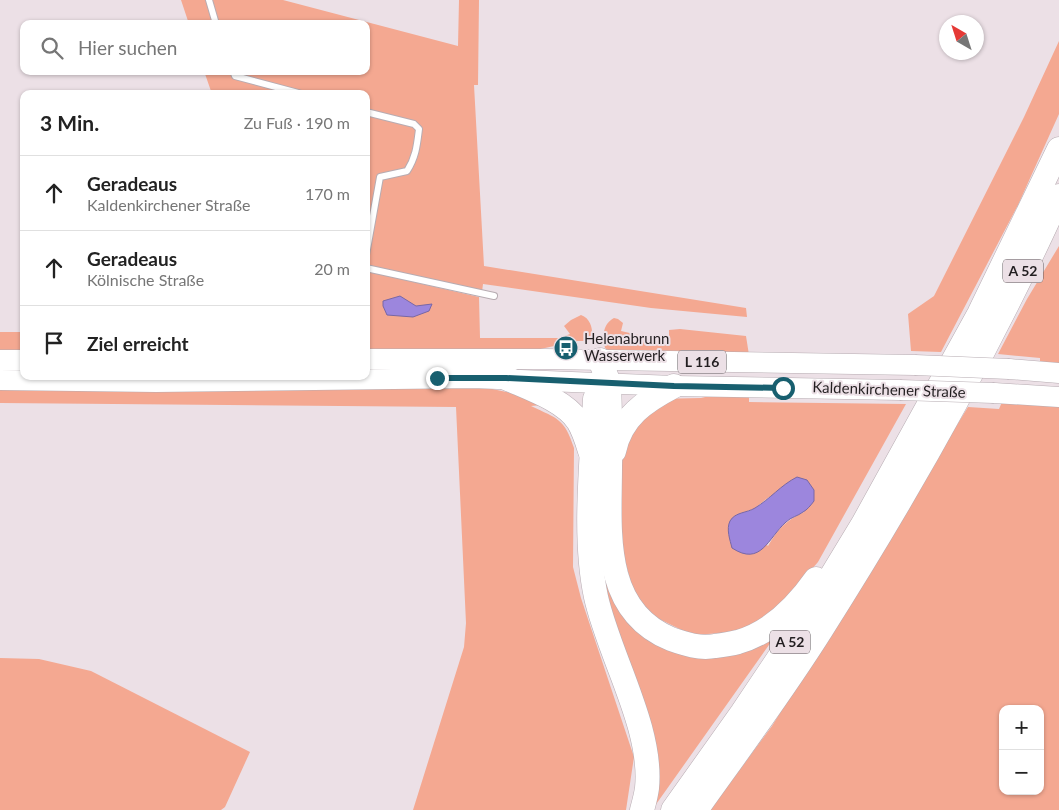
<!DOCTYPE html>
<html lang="de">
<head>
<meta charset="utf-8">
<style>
	:root { --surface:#fff; --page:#f2f2f2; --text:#222; --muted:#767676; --line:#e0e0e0 }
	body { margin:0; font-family:Lato,sans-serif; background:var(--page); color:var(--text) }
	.controls { position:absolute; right:15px; bottom:15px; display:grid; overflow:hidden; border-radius:10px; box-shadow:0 1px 4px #0004 }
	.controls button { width:45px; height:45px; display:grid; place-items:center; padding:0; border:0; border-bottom:1px solid var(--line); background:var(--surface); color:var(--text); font:25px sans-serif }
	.compass { position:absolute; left:939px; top:15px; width:45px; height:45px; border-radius:50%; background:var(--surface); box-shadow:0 1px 4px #0004; rotate:321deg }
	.stop { position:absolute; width:15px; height:15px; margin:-11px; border:4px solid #185f6f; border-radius:50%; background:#fff }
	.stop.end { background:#185f6f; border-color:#fff; box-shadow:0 1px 5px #0008 }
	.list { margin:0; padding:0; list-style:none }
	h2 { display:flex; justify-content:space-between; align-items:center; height:65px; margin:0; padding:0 20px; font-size:21px }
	h2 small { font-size:16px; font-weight:400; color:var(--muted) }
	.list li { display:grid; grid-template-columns:32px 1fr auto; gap:15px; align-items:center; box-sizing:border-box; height:75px; padding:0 20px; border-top:1px solid var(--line) }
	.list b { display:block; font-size:19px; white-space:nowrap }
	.list p { margin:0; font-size:16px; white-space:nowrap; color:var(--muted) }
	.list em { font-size:16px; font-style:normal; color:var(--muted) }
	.icon { flex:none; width:28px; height:28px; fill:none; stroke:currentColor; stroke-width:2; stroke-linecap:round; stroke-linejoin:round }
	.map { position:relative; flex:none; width:1059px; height:810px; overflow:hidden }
	.search { position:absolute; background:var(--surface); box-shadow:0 1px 4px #0004; left:20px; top:20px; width:350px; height:55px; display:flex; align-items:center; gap:12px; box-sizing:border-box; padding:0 18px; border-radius:10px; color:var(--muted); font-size:19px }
	.panel { position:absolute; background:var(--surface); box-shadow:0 1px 4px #0004; left:20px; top:90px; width:350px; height:290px; border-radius:10px }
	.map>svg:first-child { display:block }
	.green { fill:#f4a891; fill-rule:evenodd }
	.water { fill:#9c86dd; stroke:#7867a5 }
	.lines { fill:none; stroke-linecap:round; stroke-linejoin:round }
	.service-casing { stroke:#b7acb2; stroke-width:8 }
	.primary-casing { stroke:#b7acb2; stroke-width:21 }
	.motorway-casing { stroke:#b7acb2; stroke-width:25 }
	.service { stroke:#fff; stroke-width:6 }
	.primary { stroke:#fff; stroke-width:20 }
	.motorway { stroke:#fff; stroke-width:24 }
	.primary-bridge-casing { stroke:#b7acb2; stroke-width:21; stroke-linecap:butt }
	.primary-bridge { stroke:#fff; stroke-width:20 }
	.route { stroke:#185f6f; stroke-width:6 }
	.labels { text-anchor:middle; stroke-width:4; stroke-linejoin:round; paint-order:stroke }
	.shield { fill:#ece0e6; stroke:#5f595c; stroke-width:1 }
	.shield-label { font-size:14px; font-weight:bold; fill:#231f21 }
	.poi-label { font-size:15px; fill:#231f21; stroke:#ece0e6; text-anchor:start }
	.street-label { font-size:15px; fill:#231f21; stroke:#ece0e6 }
</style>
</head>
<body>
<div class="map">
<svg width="1059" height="810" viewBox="0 0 1059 810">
	<rect width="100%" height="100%" fill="#ece0e6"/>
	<!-- green -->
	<g class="green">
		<polygon points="181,0 283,0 458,46 459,0 479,0 478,85 474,85 484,266 746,308 747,317 651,308 483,284 482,292 366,265 366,94 212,94 204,71 366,71 366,24 189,24"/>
		<polygon points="1059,41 1059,114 1018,205 941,352 911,351 908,314 934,296 1024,117"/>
		<polygon points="1059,246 1059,366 1040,364 1040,358 998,354 1027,299"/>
		<path d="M 366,271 L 479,297 L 480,338 L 559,338 L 570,334 L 564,326 L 571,320 L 581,315 C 592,319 593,331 592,341 L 559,341 L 559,345 L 531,351 L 366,350 Z"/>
		<path d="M 614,318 L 618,319 L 623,323 L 621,331 L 643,336 L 669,338 L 669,330 L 680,329 L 746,336 L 749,355 L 612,353 L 605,348 C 603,335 602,325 614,318 Z"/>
		<rect x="0" y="332" width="24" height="19"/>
		<path d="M 0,386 L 478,386 L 521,395 L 551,404 L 531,406 C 558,419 564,418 574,448 L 573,567 L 581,598 L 634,757 L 626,810 L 413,810 L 464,647 L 466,623 L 456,407 L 0,403 Z"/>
		<path d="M 723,393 L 749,394 L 749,402 L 906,404 L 818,562 L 777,609 L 738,632 L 692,635 L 649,614 L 634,594 L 621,546 L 619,480 L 622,448 L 657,399 L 701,398 ZM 769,497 L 804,512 C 784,522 779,528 768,546 L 736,515 L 754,509 Z"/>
		<path d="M 1002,402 L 1059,405 L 1059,810 L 710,810 L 772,726 L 968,407 L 999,409 ZM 1003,709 L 1040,709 L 1040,791 L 1003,791 Z"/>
		<polygon points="599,562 659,640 781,628 652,810"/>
		<polygon points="0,658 39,659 91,671 250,752 225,807 221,810 0,810"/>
	</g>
	<!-- water -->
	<g class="water">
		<polygon points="400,296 416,306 432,304 429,311 413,317 387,315 383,306 383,301"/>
		<path d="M 797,477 L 807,480 L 814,490 L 814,501 C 811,505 807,510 803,512 C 798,516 791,517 786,522 C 768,538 761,567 732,548 C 730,540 726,529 730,521 C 735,512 747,513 755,508 C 770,499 781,485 797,477 Z"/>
	</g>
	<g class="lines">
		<defs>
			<g id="service">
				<polyline points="209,0 216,24"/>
				<polyline points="233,71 235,76 302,94"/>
				<path d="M 366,112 L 414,124 L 419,129 C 417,145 416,157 407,171 L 380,177 L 366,255"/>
				<polyline points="366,268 494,296"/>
			</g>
			<g id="primary">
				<polyline points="366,359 545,359 915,365"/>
				<polyline points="0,360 24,360"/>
				<polyline points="1009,369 1059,373"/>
				<polyline points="0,380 156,382 473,378 674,386 900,390"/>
				<polyline points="994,393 1059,397"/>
			</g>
			<g id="motorway">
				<path d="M 600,360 L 609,383 C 610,411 611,439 610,466 C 610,529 600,610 671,639 C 685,644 700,649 715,646 C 723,645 730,644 738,642 C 770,633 797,606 816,579"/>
				<path d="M 506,378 C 528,388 564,400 578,421 C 583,429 587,441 590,451"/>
				<path d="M 595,399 C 592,461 583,537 596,597 C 609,656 653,728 647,788 C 646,795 644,803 642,810"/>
				<path d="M 614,451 C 621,417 645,401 674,386"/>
				<polyline points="673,810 742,713 809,613 863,524 979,314 1059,149"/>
				<path d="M 696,810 C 738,751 782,692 821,630 C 908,493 992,344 1059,196"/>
			</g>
		</defs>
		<!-- service casing -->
		<use href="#service" class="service-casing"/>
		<!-- primary casing -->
		<use href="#primary" class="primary-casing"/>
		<!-- motorway casing -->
		<use href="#motorway" class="motorway-casing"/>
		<!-- service -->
		<use href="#service" class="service"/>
		<!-- primary -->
		<use href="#primary" class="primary"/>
		<!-- motorway -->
		<use href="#motorway" class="motorway"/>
		<defs>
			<g id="primary-bridge">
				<polyline points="915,365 1009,369"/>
				<polyline points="900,390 994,393"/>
			</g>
		</defs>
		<!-- primary-bridge casing -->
		<use href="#primary-bridge" class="primary-bridge-casing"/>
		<!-- primary-bridge -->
		<use href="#primary-bridge" class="primary-bridge"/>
	</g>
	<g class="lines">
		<!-- route -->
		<polyline class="route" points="437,378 506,378 674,386 783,388"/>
	</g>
	<!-- icons -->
	<defs>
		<symbol id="bus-disc" viewBox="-11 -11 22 22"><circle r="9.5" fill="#185f6f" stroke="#ece0e6"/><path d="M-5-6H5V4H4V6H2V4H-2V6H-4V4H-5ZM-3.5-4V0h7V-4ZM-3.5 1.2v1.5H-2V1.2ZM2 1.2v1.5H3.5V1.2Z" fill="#fff"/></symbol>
	</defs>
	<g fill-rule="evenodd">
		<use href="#bus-disc" x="552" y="334" width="28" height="28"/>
	</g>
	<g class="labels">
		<!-- shield labels -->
		<g class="shield">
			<rect x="1003" y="259.5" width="40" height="23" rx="4"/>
			<rect x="678" y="350.5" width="48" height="23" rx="4"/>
			<rect x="770" y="630.5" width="40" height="23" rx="4"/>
		</g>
		<g class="shield-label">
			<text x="1023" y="276">A 52</text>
			<text x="702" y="367">L 116</text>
			<text x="790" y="647">A 52</text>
		</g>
		<!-- poi labels -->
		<g class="poi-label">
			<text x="584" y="344">Helenabrunn<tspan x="584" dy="17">Wasserwerk</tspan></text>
		</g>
		<!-- street labels -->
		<g class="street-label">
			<text transform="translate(889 390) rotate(2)" y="5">Kaldenkirchener Straße</text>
		</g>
	</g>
</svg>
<div class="controls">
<button>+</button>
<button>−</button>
</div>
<svg class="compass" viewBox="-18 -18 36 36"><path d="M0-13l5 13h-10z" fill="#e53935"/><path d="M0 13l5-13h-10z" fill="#767676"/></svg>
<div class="stop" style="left:783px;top:388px"></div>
<div class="stop end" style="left:437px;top:378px"></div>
<div class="search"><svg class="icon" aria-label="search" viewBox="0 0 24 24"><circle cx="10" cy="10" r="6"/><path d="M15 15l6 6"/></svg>Hier suchen</div>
<section class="panel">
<h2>3 Min.<small>Zu Fuß · 190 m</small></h2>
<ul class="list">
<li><svg class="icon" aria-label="ahead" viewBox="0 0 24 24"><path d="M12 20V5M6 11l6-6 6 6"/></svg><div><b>Geradeaus</b><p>Kaldenkirchener Straße</p></div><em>170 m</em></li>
<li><svg class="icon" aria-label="ahead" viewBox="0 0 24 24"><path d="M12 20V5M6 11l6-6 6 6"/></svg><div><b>Geradeaus</b><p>Kölnische Straße</p></div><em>20 m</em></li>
<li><svg class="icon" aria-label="arrive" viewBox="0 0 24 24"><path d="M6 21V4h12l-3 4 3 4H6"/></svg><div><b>Ziel erreicht</b></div></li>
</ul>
</section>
</div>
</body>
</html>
